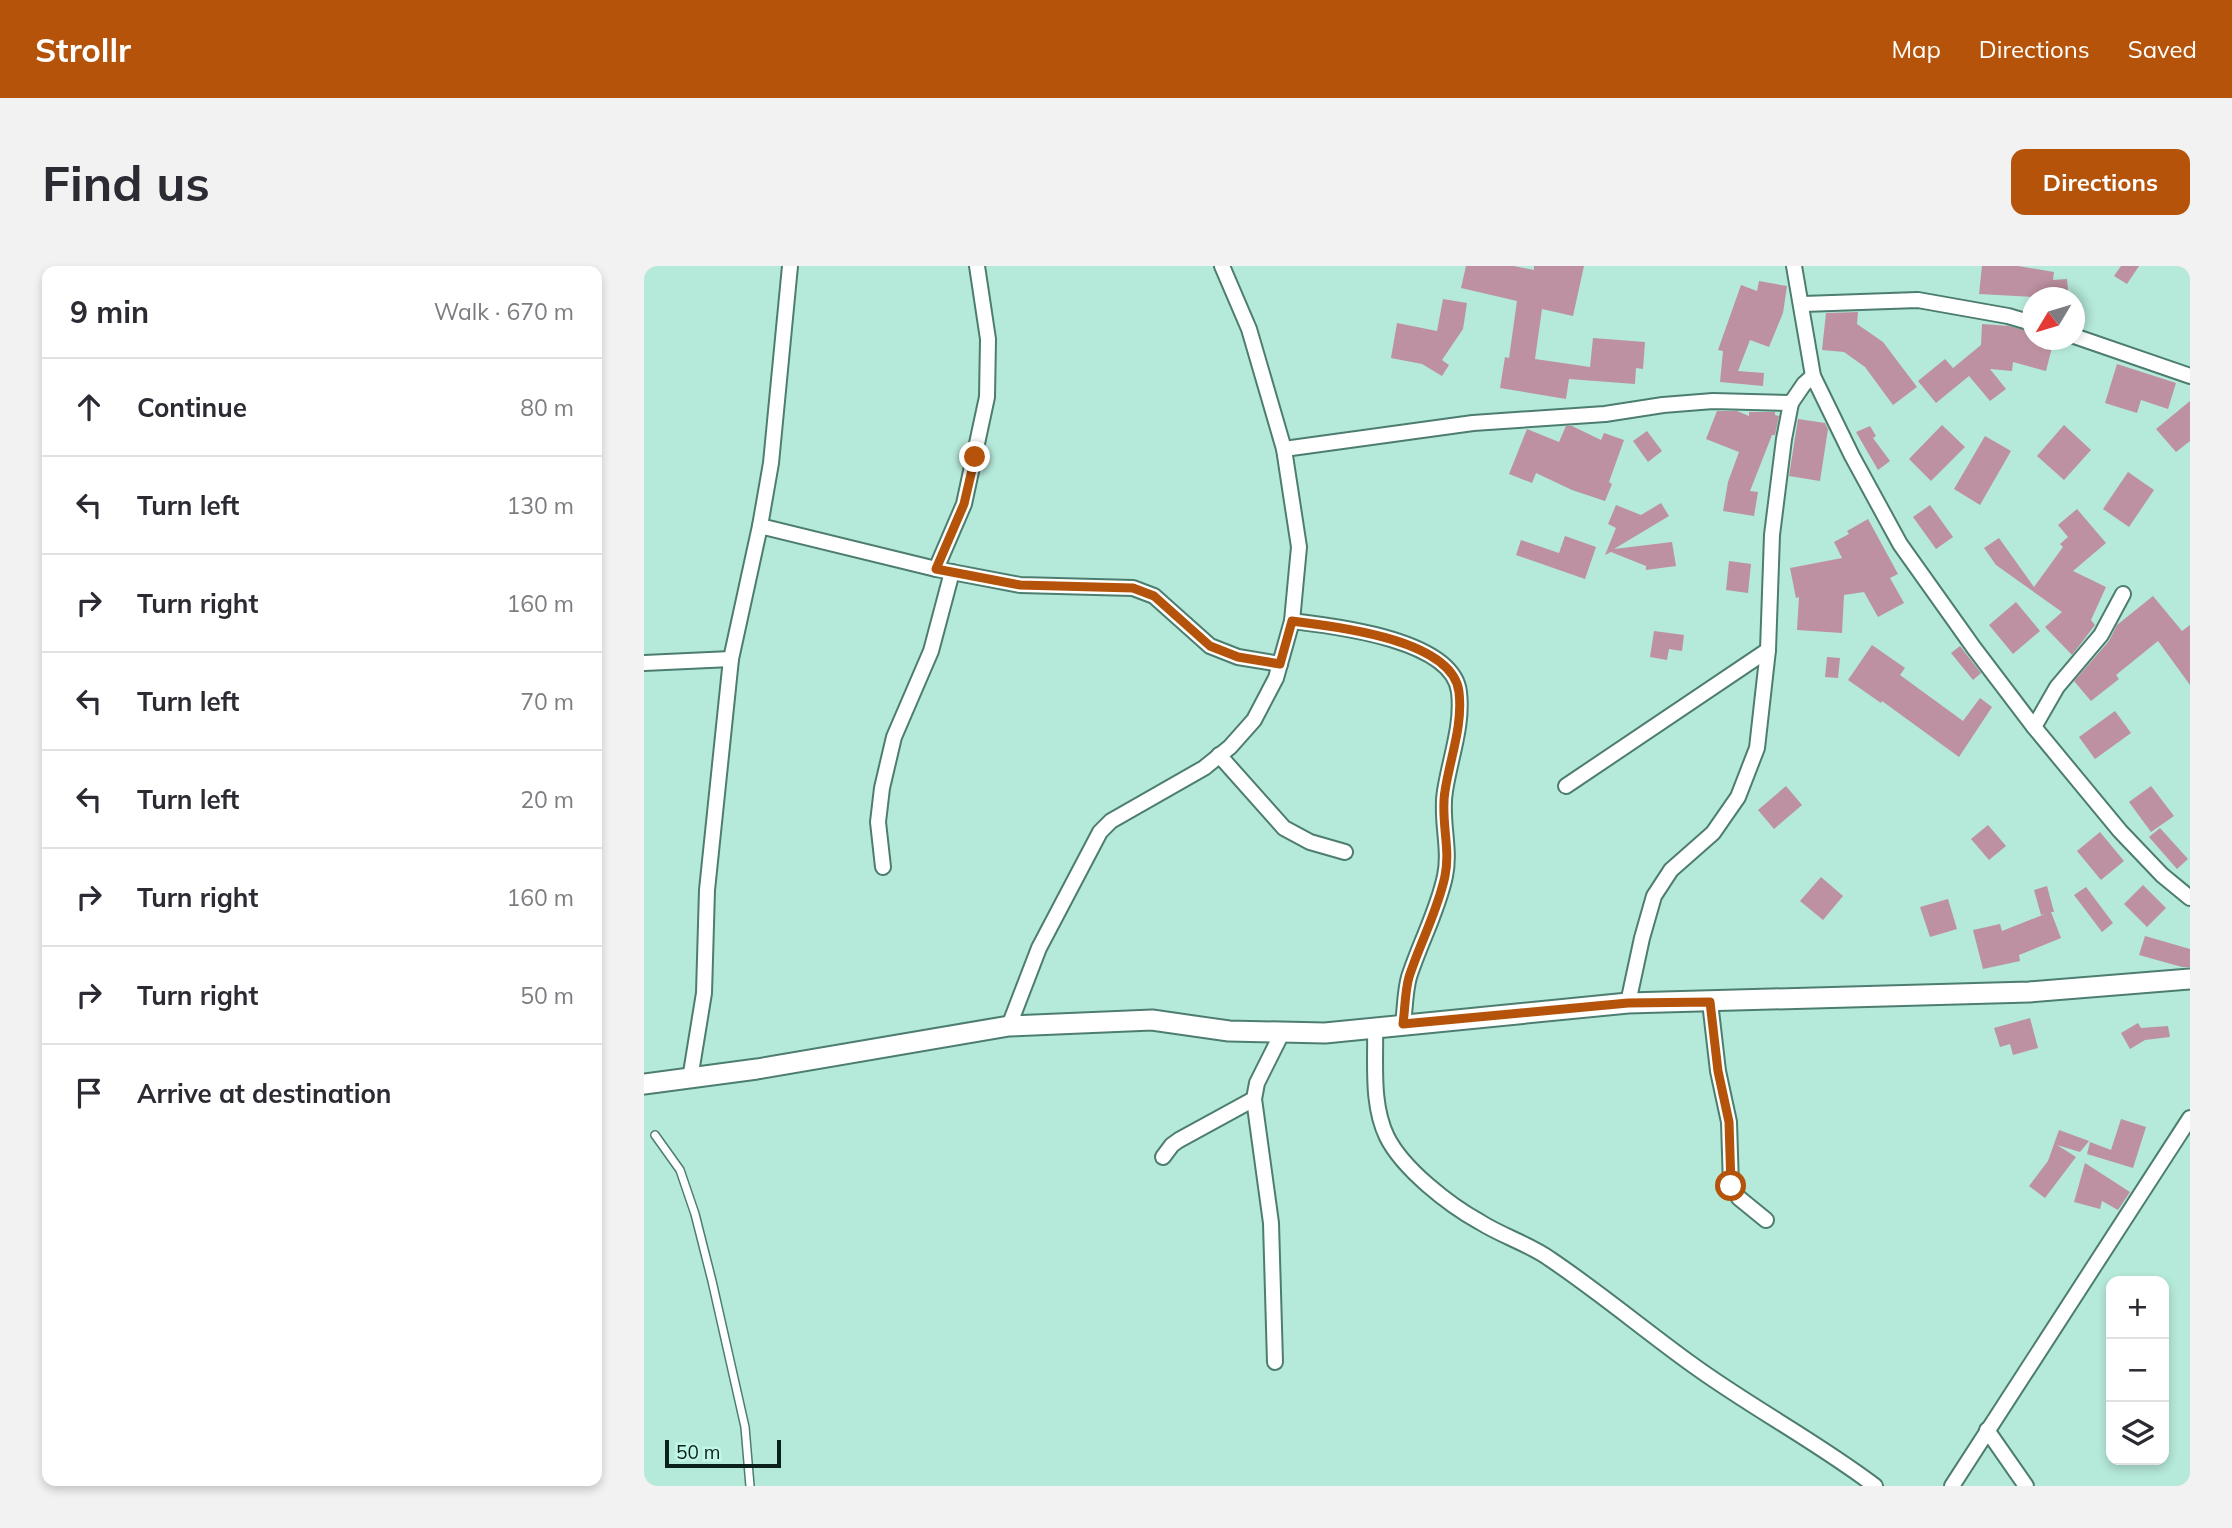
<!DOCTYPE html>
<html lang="en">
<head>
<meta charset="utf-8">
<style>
	:root { --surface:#fff; --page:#f2f2f3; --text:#2b2b33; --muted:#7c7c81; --line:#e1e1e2; --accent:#b45309 }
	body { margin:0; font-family:Mulish,sans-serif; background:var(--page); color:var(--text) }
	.controls { position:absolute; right:21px; bottom:21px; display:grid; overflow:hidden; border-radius:14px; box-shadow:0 4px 10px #0003 }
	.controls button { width:63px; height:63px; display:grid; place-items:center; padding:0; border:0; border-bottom:2px solid var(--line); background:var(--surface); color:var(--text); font:35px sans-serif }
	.compass { position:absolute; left:1378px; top:21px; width:63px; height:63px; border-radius:50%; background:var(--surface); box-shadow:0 4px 10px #0003; rotate:232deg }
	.scale { position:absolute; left:21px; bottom:18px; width:116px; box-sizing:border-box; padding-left:7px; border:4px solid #0b201a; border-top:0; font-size:19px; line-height:24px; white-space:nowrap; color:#0b201a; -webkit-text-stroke:5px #c2f6e6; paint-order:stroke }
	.stop { position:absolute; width:21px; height:21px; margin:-16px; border:5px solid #b45309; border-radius:50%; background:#fff }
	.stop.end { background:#b45309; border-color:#fff; box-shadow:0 2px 7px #0008 }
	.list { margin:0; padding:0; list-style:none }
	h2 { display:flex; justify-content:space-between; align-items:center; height:91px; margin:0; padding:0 28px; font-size:30px }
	h2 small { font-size:23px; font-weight:400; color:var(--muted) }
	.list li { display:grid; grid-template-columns:46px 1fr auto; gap:21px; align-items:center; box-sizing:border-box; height:98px; padding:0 28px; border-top:2px solid var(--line) }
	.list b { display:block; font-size:26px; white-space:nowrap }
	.list em { font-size:23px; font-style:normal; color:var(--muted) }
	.icon { flex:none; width:38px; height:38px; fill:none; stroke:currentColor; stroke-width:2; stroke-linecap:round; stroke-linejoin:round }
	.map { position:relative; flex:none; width:1546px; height:1220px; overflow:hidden; border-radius:14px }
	header { display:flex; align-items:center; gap:42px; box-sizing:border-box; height:98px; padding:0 35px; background:var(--accent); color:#fff }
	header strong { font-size:33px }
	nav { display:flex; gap:38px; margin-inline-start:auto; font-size:24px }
	.intro { display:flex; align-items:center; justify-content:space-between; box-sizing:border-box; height:168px; padding:0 42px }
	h1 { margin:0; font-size:49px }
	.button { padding:18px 32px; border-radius:14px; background:var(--accent); color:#fff; font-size:24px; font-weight:700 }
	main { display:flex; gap:42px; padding:0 42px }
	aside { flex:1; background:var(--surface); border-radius:14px; box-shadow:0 4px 10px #0003 }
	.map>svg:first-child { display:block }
	.building { fill:#bd91a1 }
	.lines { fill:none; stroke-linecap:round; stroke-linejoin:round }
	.lane-casing { stroke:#4d7d70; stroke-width:10 }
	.street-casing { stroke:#4d7d70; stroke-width:18 }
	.secondary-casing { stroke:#4d7d70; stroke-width:23 }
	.lane { stroke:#fff; stroke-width:7 }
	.street { stroke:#fff; stroke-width:14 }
	.secondary { stroke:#fff; stroke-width:19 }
	.route { stroke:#b45309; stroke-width:9 }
</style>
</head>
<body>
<header>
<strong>Strollr</strong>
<nav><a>Map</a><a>Directions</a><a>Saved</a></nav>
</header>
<div class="intro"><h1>Find us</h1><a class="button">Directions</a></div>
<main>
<aside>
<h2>9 min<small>Walk · 670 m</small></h2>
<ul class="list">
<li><svg class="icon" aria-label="ahead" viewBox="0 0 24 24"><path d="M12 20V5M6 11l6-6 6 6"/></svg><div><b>Continue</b></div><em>80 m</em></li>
<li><svg class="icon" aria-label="left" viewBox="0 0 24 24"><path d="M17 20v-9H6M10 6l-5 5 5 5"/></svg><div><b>Turn left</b></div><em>130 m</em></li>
<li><svg class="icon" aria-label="right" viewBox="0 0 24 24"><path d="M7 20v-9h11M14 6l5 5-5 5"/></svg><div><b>Turn right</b></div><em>160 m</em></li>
<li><svg class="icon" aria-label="left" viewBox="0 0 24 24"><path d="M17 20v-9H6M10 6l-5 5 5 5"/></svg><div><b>Turn left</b></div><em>70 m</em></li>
<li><svg class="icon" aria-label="left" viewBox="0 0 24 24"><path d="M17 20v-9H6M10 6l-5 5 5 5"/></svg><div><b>Turn left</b></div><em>20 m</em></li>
<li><svg class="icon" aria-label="right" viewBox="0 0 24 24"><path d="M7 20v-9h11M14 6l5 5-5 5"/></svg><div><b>Turn right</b></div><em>160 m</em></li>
<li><svg class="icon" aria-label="right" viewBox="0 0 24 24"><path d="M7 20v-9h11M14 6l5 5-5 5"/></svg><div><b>Turn right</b></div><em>50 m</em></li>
<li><svg class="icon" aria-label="arrive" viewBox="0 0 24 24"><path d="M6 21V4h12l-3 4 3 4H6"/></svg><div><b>Arrive at destination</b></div></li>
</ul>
</aside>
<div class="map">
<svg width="1546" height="1220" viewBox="0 0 1546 1220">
	<rect width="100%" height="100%" fill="#b5e9d9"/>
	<!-- building -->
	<g class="building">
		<polygon points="822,0 870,0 890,4 890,0 940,0 929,50 898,43 891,93 946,101 949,72 1001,76 999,103 992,102 991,118 925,113 922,133 856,122 861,91 865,92 873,35 817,22"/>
		<polygon points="1338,0 1374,0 1410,6 1409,14 1423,13 1424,24 1407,26 1407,32 1335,28"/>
		<polygon points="1477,0 1495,0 1483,18 1470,10"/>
		<polygon points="1115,15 1143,20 1139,47 1125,81 1106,74 1094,105 1120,107 1119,120 1076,116 1079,85 1074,84 1097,19 1113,25"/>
		<polygon points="799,33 823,37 819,63 798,94 805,99 798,110 778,98 747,92 753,57 793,65"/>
		<polygon points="1214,46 1213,58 1239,76 1273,121 1249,139 1221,101 1200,86 1178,84 1182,47"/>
		<polygon points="1338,58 1365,60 1389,66 1389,74 1410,74 1402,105 1369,96 1368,105 1346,103 1362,123 1346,135 1325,110 1292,137 1274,115 1301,93 1309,102 1337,79"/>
		<polygon points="1473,98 1532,117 1524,143 1497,134 1493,147 1461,137"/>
		<polygon points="1546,135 1546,175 1532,186 1512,163"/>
		<polygon points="1073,145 1093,145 1105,150 1105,146 1131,146 1131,149 1135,150 1131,169 1128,169 1106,225 1114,226 1110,250 1079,245 1084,216 1095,186 1062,173"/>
		<polygon points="1154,153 1181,157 1184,163 1176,215 1145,210"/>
		<polygon points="1298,159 1321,181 1287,215 1265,193"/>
		<polygon points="1420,159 1447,184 1420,214 1393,190"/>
		<polygon points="922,160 928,160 957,174 960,167 980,174 965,216 968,218 961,235 928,224 892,207 888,217 865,208 883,163 915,176"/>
		<polygon points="1226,160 1232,170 1229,172 1246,195 1234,204 1212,166"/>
		<polygon points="1003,165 1018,185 1004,196 989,175"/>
		<polygon points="1341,170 1367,185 1336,239 1310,223"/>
		<polygon points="1484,206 1510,224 1485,261 1459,243"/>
		<polygon points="1017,237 1025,250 970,283 1028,276 1032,300 1002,304 1002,300 967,286 961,289 972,262 964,258 972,239 997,249"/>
		<polygon points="1286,239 1309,271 1292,283 1269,251"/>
		<polygon points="1433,243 1462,277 1429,305 1462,321 1447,354 1451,359 1428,389 1401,361 1418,346 1352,299 1340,282 1355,272 1390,321 1419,281 1416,278 1424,271 1414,259"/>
		<polygon points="1224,253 1254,308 1246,312 1260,337 1234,351 1220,326 1200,329 1198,367 1153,364 1155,331 1152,332 1146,302 1198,292 1190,276 1205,268 1203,265"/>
		<polygon points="921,270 952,281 941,313 872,289 877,274 915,287"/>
		<polygon points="1085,295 1107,298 1104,327 1082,324"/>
		<polygon points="1509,330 1538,365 1546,359 1546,419 1514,375 1472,409 1475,413 1447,435 1430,415 1465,375 1473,359"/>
		<polygon points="1372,336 1396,365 1369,388 1345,359"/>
		<polygon points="1010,365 1040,369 1038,385 1025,383 1023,394 1006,391"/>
		<polygon points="1228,379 1261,402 1256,409 1319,455 1336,432 1348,441 1315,491 1238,435 1237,437 1204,414"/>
		<polygon points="1316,380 1337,407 1329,414 1307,387"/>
		<polygon points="1183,391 1196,392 1194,412 1181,411"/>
		<polygon points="1471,445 1487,467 1451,493 1435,471"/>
		<polygon points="1142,520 1158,539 1130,563 1114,544"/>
		<polygon points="1507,520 1530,550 1507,566 1485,536"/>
		<polygon points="1344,559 1362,580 1345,594 1327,573"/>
		<polygon points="1516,562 1544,593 1533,603 1505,571"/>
		<polygon points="1456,566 1480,595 1457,614 1433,585"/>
		<polygon points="1177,611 1199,630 1179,654 1156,635"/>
		<polygon points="1499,619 1522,642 1503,661 1480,638"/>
		<polygon points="1403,620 1410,646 1407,646 1417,672 1375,689 1376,695 1339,703 1329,664 1356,658 1358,665 1401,648 1397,649 1390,624"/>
		<polygon points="1442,621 1469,657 1458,666 1430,629"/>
		<polygon points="1304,633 1313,663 1286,671 1276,641"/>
		<polygon points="1501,670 1546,683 1546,701 1538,701 1495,689"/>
		<polygon points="1386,752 1394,782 1369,789 1366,778 1356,781 1350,762"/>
		<polygon points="1494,757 1497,762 1524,760 1526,771 1501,774 1486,783 1477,767"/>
		<polygon points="1477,853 1502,861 1489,902 1443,888 1446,876 1467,884"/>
		<polygon points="1415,864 1445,875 1436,886 1413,879 1432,891 1401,932 1385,920 1404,895"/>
		<polygon points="1441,897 1486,926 1474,944 1458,935 1456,943 1430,936"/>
	</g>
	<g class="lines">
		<defs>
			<polyline id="lane" points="11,869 36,904 51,948 68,1015 101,1161 106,1220"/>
			<g id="street">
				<polyline points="1150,0 1169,110 1208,190 1256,278 1330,382 1390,461 1476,565 1518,609 1546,632"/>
				<polyline points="1159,38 1274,34 1364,50 1388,57"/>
				<polyline points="1430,70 1546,110"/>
				<polyline points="640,183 829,157 961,148 1019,139 1069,135 1147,137"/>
				<polyline points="116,260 292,303 376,319 489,322 510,330 566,380 594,391 636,398"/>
				<polyline points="292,303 320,238 343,131 344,73 333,0"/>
				<path d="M 648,355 C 689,360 809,373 815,426 C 819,460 806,492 801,525 C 796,553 807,582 801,610 C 794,644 776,677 765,711 C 761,725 761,743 759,758"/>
				<polyline points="0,397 87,393"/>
				<polyline points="1390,461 1413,421 1457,369 1479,328"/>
				<polyline points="575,489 640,562 666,576 701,586"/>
				<polyline points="922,520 1124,384"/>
				<polyline points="239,601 234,556 238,522 250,471 287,385 308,306"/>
				<polyline points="1066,736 1074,805 1085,856 1087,920 1095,932 1122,954"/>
				<polyline points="984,737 998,672 1010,630 1027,604 1069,567 1094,531 1113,482 1124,384 1128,269 1140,173 1147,137 1160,118 1169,110"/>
				<polyline points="365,760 395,682 456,566 467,555 560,502 586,481 610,454 632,412 648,355 655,281 640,183 605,63 578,0"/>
				<path d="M 731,762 C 732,798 727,838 743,871 C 759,903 805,939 836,956 C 858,970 885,978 906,993 C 955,1026 999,1063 1046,1097 C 1106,1141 1172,1175 1231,1220"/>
				<polyline points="46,813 60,727 63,624 87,393 116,260 127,197 146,0"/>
				<polyline points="519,891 528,879 535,874 610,833"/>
				<polyline points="631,1096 627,957 610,833 613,817 638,767"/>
				<polyline points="1343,1164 1382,1220"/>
				<polyline points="1308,1220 1546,852"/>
			</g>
			<polyline id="secondary" points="0,818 113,803 365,760 508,754 585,765 681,767 984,737 1385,726 1546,713"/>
		</defs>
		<!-- lane casing -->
		<use href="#lane" class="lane-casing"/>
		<!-- street casing -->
		<use href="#street" class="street-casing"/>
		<!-- secondary casing -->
		<use href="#secondary" class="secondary-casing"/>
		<!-- lane -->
		<use href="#lane" class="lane"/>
		<!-- street -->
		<use href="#street" class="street"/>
		<!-- secondary -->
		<use href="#secondary" class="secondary"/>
	</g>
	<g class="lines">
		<!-- route -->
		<path class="route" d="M 331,191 L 320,238 L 292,303 L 376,319 L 489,322 L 510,330 L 566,380 L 594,391 L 636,398 L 648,355 C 689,360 809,373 815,426 C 819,460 806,492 801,525 C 796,553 807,582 801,610 C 794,644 776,677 765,711 C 761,725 761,743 759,758 L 984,737 L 1066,736 L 1074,805 L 1085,856 L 1087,920"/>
	</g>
</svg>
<div class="controls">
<button>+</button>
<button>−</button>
<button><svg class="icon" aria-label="layers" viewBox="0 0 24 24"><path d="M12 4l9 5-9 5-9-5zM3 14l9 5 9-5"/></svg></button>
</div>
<svg class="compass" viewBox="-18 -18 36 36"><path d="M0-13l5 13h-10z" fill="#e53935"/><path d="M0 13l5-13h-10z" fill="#7c7c81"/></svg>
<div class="scale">50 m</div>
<div class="stop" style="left:1087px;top:920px"></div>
<div class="stop end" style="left:331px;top:191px"></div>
</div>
</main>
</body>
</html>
